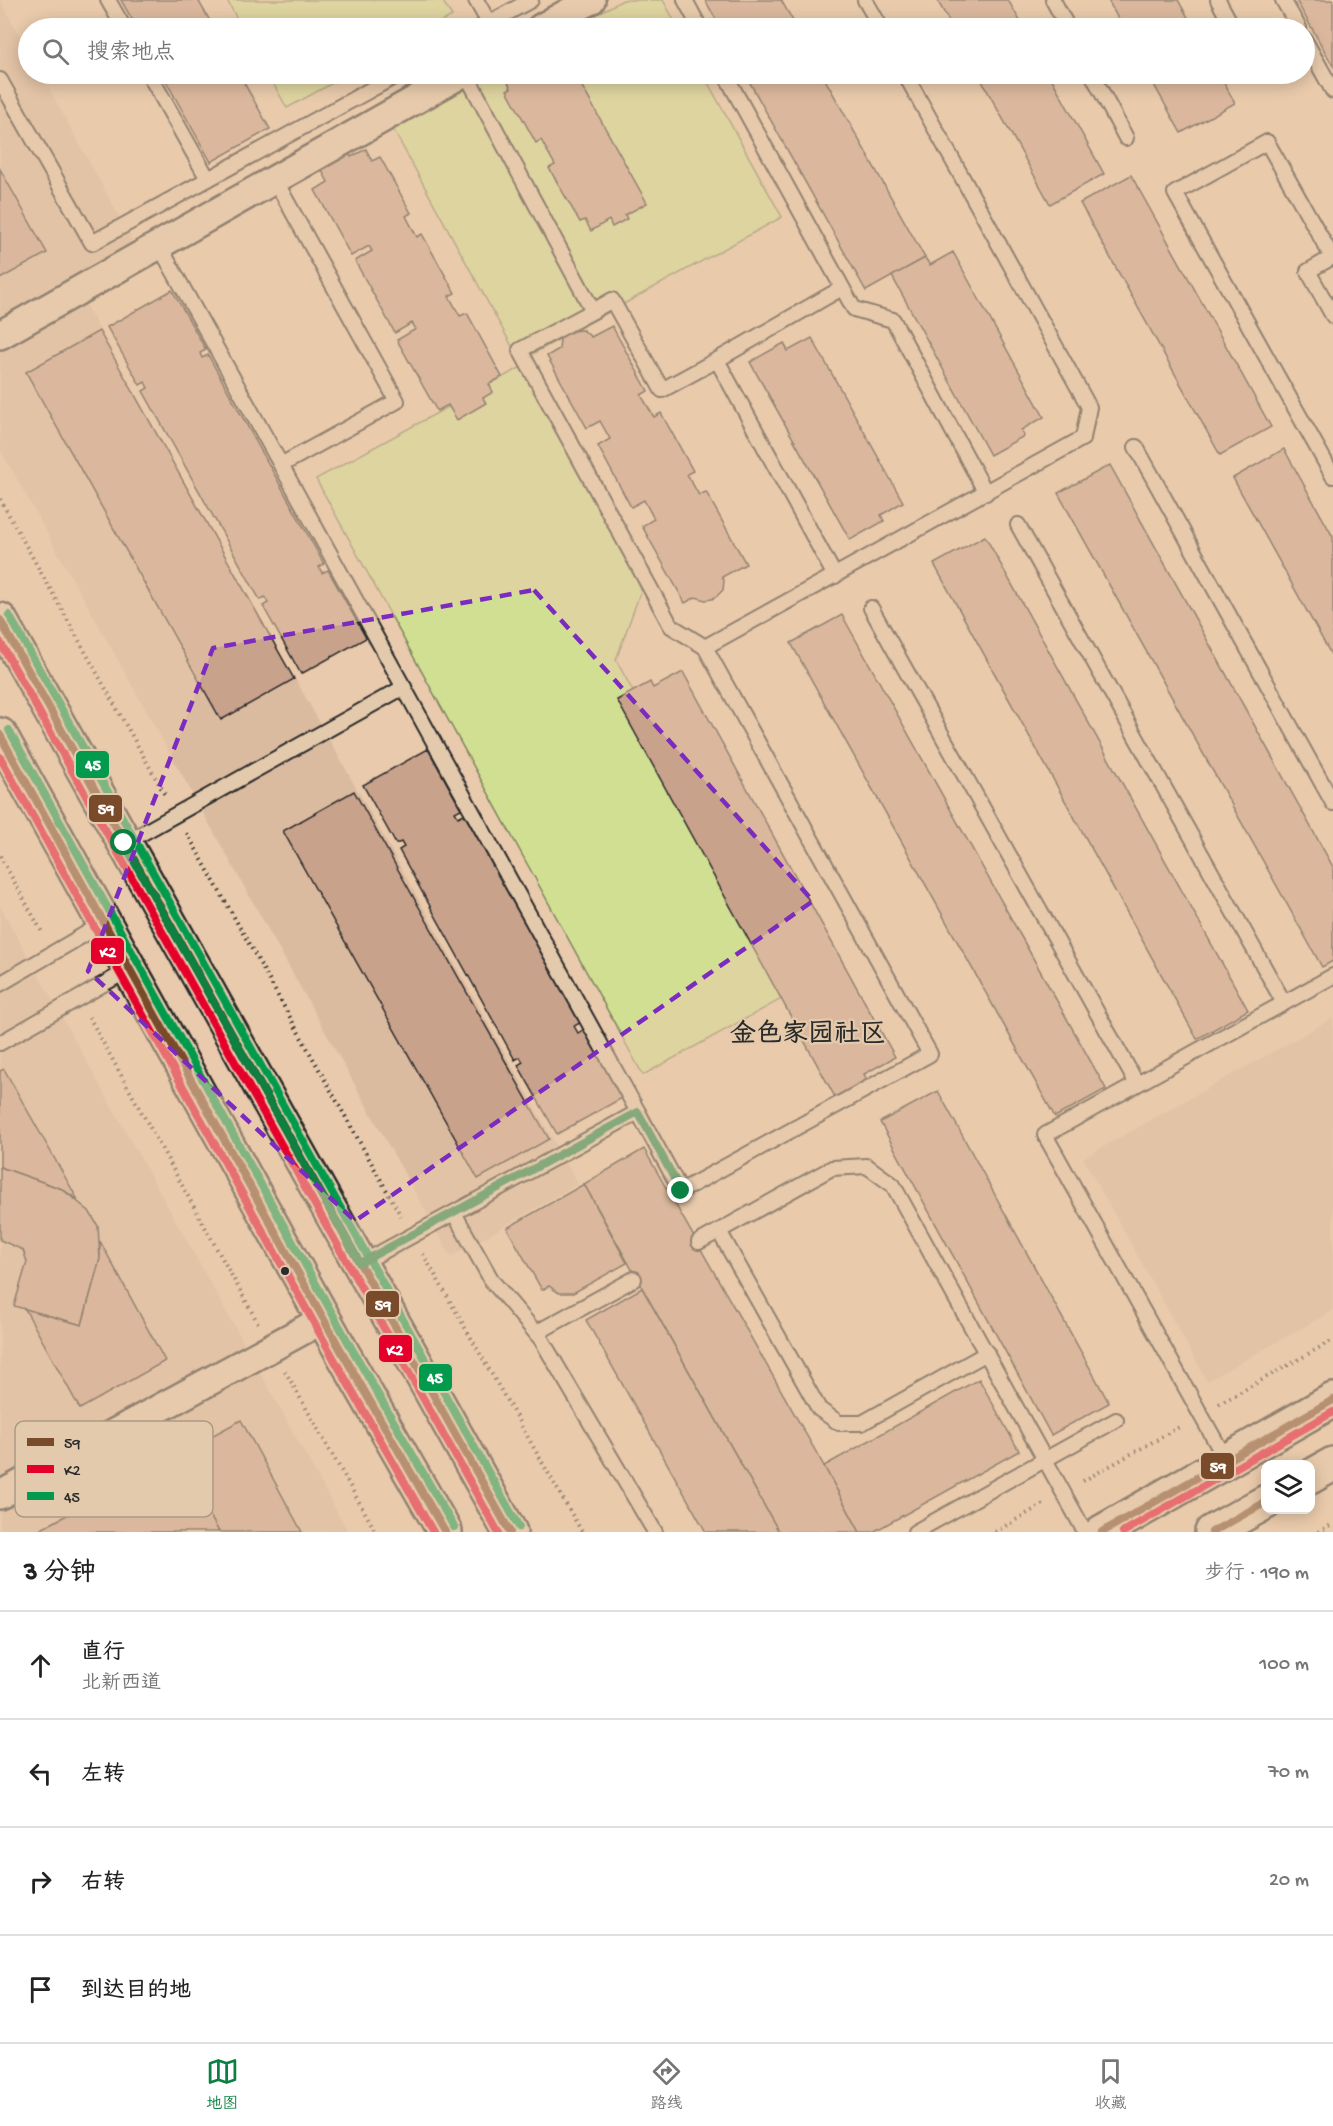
<!DOCTYPE html>
<html lang="zh">
<head>
<meta charset="utf-8">
<style>
	:root { --surface:#fff; --page:#f6f6f6; --text:#222; --muted:#767676; --line:#e0e0e0; --accent:#0b8043 }
	body { margin:0; font-family:"Gochi Hand","LXGW WenKai TC",sans-serif; background:var(--page); color:var(--text) }
	.controls { position:absolute; right:18px; bottom:18px; display:grid; overflow:hidden; border-radius:12px; box-shadow:0 3px 15px #0003 }
	.controls button { width:54px; height:54px; display:grid; place-items:center; padding:0; border:0; border-bottom:2px solid var(--line); background:var(--surface); color:var(--text); font:30px sans-serif }
	.stop { position:absolute; width:18px; height:18px; margin:-14px; border:4px solid #0b8043; border-radius:50%; background:#fff }
	.stop.end { background:#0b8043; border-color:#fff; box-shadow:0 2px 6px #0008 }
	.list { margin:0; padding:0; list-style:none }
	h2 { display:flex; justify-content:space-between; align-items:center; height:78px; margin:0; padding:0 24px; font-size:26px }
	h2 small { font-size:20px; font-weight:400; color:var(--muted) }
	.list li { display:grid; grid-template-columns:39px 1fr auto; gap:18px; align-items:center; box-sizing:border-box; height:108px; padding:0 24px; border-top:2px solid var(--line) }
	.list b { display:block; font-size:22px; white-space:nowrap }
	.list p { margin:0; font-size:20px; white-space:nowrap; color:var(--muted) }
	.list em { font-size:20px; font-style:normal; color:var(--muted) }
	.icon { flex:none; width:33px; height:33px; fill:none; stroke:currentColor; stroke-width:2; stroke-linecap:round; stroke-linejoin:round }
	.map { position:relative; flex:none; width:1333px; height:1532px; overflow:hidden }
	.search { position:absolute; background:var(--surface); box-shadow:0 3px 15px #0003; left:18px; right:18px; top:18px; height:66px; display:flex; align-items:center; gap:15px; box-sizing:border-box; padding:0 21px; border-radius:33px; color:var(--muted); font-size:22px }
	.sheet { height:510px; background:var(--surface) }
	nav { display:flex; justify-content:space-around; align-items:center; box-sizing:border-box; height:84px; border-top:2px solid var(--line); background:var(--surface); font-size:16px; color:var(--muted) }
	nav a { display:grid; justify-items:center; gap:3px }
	nav .on { color:var(--accent) }
	.map>svg:first-child { display:block }
	.built { fill:#dbbba0 }
	.green { fill:#d1df93; stroke:#7e855f; stroke-width:1.5 }
	.building { fill:#c9a28c; stroke:#2b2b2b; stroke-width:1.5 }
	.lines { fill:none; stroke-linecap:round; stroke-linejoin:round }
	.lane-casing { stroke:#2b2b2b; stroke-width:18 }
	.street-casing { stroke:#2b2b2b; stroke-width:32 }
	.primary-casing { stroke:#2b2b2b; stroke-width:38 }
	.path { stroke:#2b2b2b; stroke-width:4; stroke-dasharray:1.5 4.5; stroke-linecap:butt }
	.lane { stroke:#e4caac; stroke-width:14 }
	.street { stroke:#e4caac; stroke-width:27 }
	.primary { stroke:#e4caac; stroke-width:33 }
	.bus-1-casing { stroke:#e4caac; stroke-width:12 }
	.bus-2-casing { stroke:#e4caac; stroke-width:12 }
	.bus-3-casing { stroke:#e4caac; stroke-width:12 }
	.bus-1 { stroke:#7a4b2a; stroke-width:8 }
	.bus-2 { stroke:#e4002b; stroke-width:8 }
	.bus-3 { stroke:#049a4d; stroke-width:8 }
	.route { stroke:#0b8043; stroke-width:8 }
	.marked { fill:none; stroke:#7b2cbf; stroke-width:4.5; stroke-dasharray:12 8; stroke-linejoin:round }
	.bus-dot { fill:#2b2b2b; stroke:#e4caac; stroke-width:2 }
	.labels { text-anchor:middle; stroke-width:4.5; stroke-linejoin:round; paint-order:stroke }
	.quarter-label { font-size:26px; font-weight:bold; fill:#2b2b2b; stroke:#e4caac }
	.key { fill:#e4caac; stroke:#ac9a85; stroke-width:1.5 }
	.key-label { font-size:16px; fill:#2b2b2b }
	.line-badge { stroke:#e4caac; stroke-width:2 }
	.badge-label { font-size:16px; text-anchor:middle; font-weight:bold; fill:#fff }
</style>
</head>
<body>
<div class="map">
<svg width="1333" height="1532" viewBox="0 0 1333 1532">
	<rect width="100%" height="100%" fill="#e9caac"/>
	<filter id="ink" filterUnits="userSpaceOnUse"><feTurbulence type="fractalNoise" baseFrequency=".0167" numOctaves="2"/><feDisplacementMap in="SourceGraphic" scale="12" xChannelSelector="R" yChannelSelector="G"/><feConvolveMatrix kernelMatrix="1 2 1 2 8 2 1 2 1" color-interpolation-filters="sRGB"/></filter>
	<g filter="url(#ink)">
		<!-- built -->
		<g class="built">
			<polygon points="0,0 28,51 28,74 41,74 135,245 73,282 578,1184 451,1257 0,449"/>
			<polygon points="0,906 259,1370 348,1532 0,1532"/>
			<polygon points="1333,1018 1333,1311 1207,1381 1083,1158"/>
		</g>
		<!-- green -->
		<g class="green">
			<polygon points="227,0 442,0 452,16 430,28 242,28"/>
			<polygon points="623,0 663,0 678,28 571,28"/>
			<polygon points="268,74 349,74 287,108"/>
			<polygon points="490,74 703,74 782,217 520,361 392,127"/>
			<polygon points="527,364 645,579 616,660 796,991 643,1075 316,479"/>
		</g>
		<!-- building -->
		<g class="building">
			<polygon points="121,0 198,0 214,28 137,28"/>
			<polygon points="705,0 781,0 797,28 721,28"/>
			<polygon points="937,0 1008,0 1024,28 953,28"/>
			<polygon points="1108,0 1178,0 1194,28 1123,28"/>
			<polygon points="1296,0 1333,0 1333,66"/>
			<polygon points="162,74 239,74 270,129 211,162"/>
			<polygon points="511,74 575,74 647,203 625,215 627,219 612,227 609,220 591,231 585,220 580,222 549,168 555,165 541,140 536,143 507,90 511,88 505,77"/>
			<polygon points="745,74 822,74 925,258 866,291"/>
			<polygon points="978,74 1049,74 1104,174 1050,204"/>
			<polygon points="1148,74 1219,74 1235,103 1181,133"/>
			<polygon points="366,149 372,161 380,157 411,213 406,216 417,237 422,234 455,293 449,296 460,316 467,313 502,377 489,384 493,392 483,398 486,403 457,420 448,405 437,411 397,340 416,329 412,323 395,333 355,261 372,251 369,246 351,256 315,190 328,182 320,167 348,152 351,157"/>
			<polygon points="0,169 47,253 0,279"/>
			<polygon points="1131,175 1271,427 1220,455 1080,203"/>
			<polygon points="953,252 1044,417 1021,430 1024,436 990,455 892,276 925,258 930,265"/>
			<polygon points="172,290 206,350 200,353 202,358 208,355 324,564 319,567 322,573 328,570 366,638 301,674 263,606 268,603 265,597 260,600 143,391 148,388 145,382 140,385 107,327"/>
			<polygon points="612,326 648,391 641,395 654,417 661,413 693,471 687,474 699,495 706,492 746,564 722,577 724,580 723,590 717,596 712,599 705,600 696,597 685,603 642,526 654,519 644,500 631,507 598,446 610,439 600,421 587,428 547,356 559,349 560,339 568,331 583,330 591,337"/>
			<polygon points="99,331 294,679 221,720 26,372"/>
			<polygon points="812,338 903,502 881,515 884,521 850,540 750,362 784,343 788,351"/>
			<polygon points="1284,449 1333,537 1333,658 1233,478"/>
			<polygon points="1110,465 1333,867 1333,961 1322,967 1058,493"/>
			<polygon points="985,536 1248,1010 1197,1039 934,564"/>
			<polygon points="842,615 1106,1089 1055,1117 791,643"/>
			<polygon points="683,672 895,1057 864,1074 867,1080 835,1097 617,700 650,682 653,688"/>
			<polygon points="428,749 461,809 455,812 458,817 464,814 580,1023 574,1026 578,1033 584,1029 622,1098 557,1134 518,1065 523,1062 520,1057 515,1060 399,850 404,847 401,842 396,844 363,785"/>
			<polygon points="354,791 549,1139 478,1179 283,831"/>
			<polygon points="4,1069 78,1200 62,1189 0,1167 0,1071"/>
			<polygon points="938,1091 1109,1403 1051,1435 880,1122"/>
			<polygon points="644,1149 824,1466 860,1532 779,1532 584,1184"/>
			<polygon points="0,1167 62,1189 89,1211 98,1226 100,1259 82,1325 14,1306 27,1262 23,1250 0,1240"/>
			<polygon points="584,1184 627,1263 573,1293 559,1293 549,1286 542,1290 507,1228"/>
			<polygon points="100,1241 165,1361 80,1409 25,1309 82,1325 100,1259"/>
			<polygon points="642,1288 779,1532 706,1532 586,1320"/>
			<polygon points="979,1379 1019,1451 873,1532 860,1532 824,1466"/>
			<polygon points="241,1420 302,1532 219,1532 176,1455"/>
			<polygon points="176,1455 219,1532 36,1532"/>
		</g>
		<g class="lines">
			<defs>
				<g id="lane">
					<polyline points="108,0 124,28"/>
					<polyline points="476,0 489,23"/>
					<polyline points="685,0 700,28"/>
					<polyline points="865,0 881,28"/>
					<polyline points="1053,0 1068,28"/>
					<polyline points="1218,0 1233,28"/>
					<polyline points="1283,0 1299,28"/>
					<polyline points="480,28 531,0"/>
					<polyline points="1304,39 1333,91"/>
					<polyline points="149,74 208,179"/>
					<polyline points="466,74 593,311 520,350 671,626 705,647"/>
					<polyline points="725,74 854,309 893,320 986,493"/>
					<polyline points="1092,74 1126,138"/>
					<polyline points="0,80 92,243 399,74"/>
					<polyline points="275,180 397,401 281,465 638,1112 360,1264"/>
					<polyline points="159,245 281,465"/>
					<polyline points="1332,257 1267,142 1175,193 1333,476"/>
					<polyline points="1333,257 1308,271 1333,316"/>
					<polyline points="593,311 612,300 662,390 717,360 835,576"/>
					<polyline points="717,360 842,288"/>
					<polyline points="1136,447 1333,803"/>
					<polyline points="1018,525 1284,1003"/>
					<polyline points="871,608 1137,1084"/>
					<polyline points="125,843 404,687"/>
					<polyline points="0,984 104,923"/>
					<polyline points="0,1043 130,969"/>
					<polyline points="638,1112 681,1191 930,1054 705,647 1083,438 1089,407 905,74"/>
					<polyline points="454,1213 492,1281 541,1339 655,1532"/>
					<polyline points="719,1231 819,1409 839,1423 862,1423 987,1353"/>
					<polyline points="699,1242 832,1168 867,1166 893,1185 1085,1532"/>
					<polyline points="536,1333 634,1279"/>
					<polyline points="1226,1460 1045,1135 1333,976"/>
					<polyline points="915,1532 1116,1420"/>
				</g>
				<g id="street">
					<polyline points="541,28 591,0"/>
					<polyline points="0,335 461,74"/>
					<polyline points="0,1495 324,1319"/>
				</g>
				<g id="primary">
					<polyline points="0,620 510,1532"/>
					<polyline points="0,735 343,1354 445,1532"/>
					<polyline points="1310,1477 1333,1464"/>
					<polyline points="1102,1532 1333,1400"/>
					<polyline points="1212,1532 1266,1502"/>
				</g>
			</defs>
			<!-- lane casing -->
			<use href="#lane" class="lane-casing"/>
			<!-- street casing -->
			<use href="#street" class="street-casing"/>
			<!-- primary casing -->
			<use href="#primary" class="primary-casing"/>
			<!-- path -->
			<g class="path">
				<polyline points="0,499 165,795"/>
				<polyline points="187,833 401,1216"/>
				<polyline points="0,856 43,934"/>
				<polyline points="89,1017 258,1323"/>
				<polyline points="423,1254 582,1532"/>
				<polyline points="285,1371 376,1532"/>
				<polyline points="1219,1404 1333,1340"/>
				<polyline points="1083,1481 1181,1426"/>
				<polyline points="995,1532 1045,1503"/>
				<polyline points="1318,1532 1333,1524"/>
			</g>
			<!-- lane -->
			<use href="#lane" class="lane"/>
			<!-- street -->
			<use href="#street" class="street"/>
			<!-- primary -->
			<use href="#primary" class="primary"/>
			<defs>
				<g id="bus-1">
					<polyline points="0,620 510,1532"/>
					<polyline points="0,735 343,1354 445,1532"/>
					<polyline points="1102,1532 1333,1400"/>
					<polyline points="1212,1532 1266,1502"/>
				</g>
				<g id="bus-2">
					<polyline points="0,642 498,1532"/>
					<polyline points="0,757 334,1359 433,1532"/>
					<polyline points="1123,1532 1333,1412"/>
				</g>
				<g id="bus-3">
					<polyline points="9,615 519,1527"/>
					<polyline points="9,730 352,1349 454,1527"/>
				</g>
			</defs>
			<!-- bus-1 casing -->
			<use href="#bus-1" class="bus-1-casing"/>
			<!-- bus-2 casing -->
			<use href="#bus-2" class="bus-2-casing"/>
			<!-- bus-3 casing -->
			<use href="#bus-3" class="bus-3-casing"/>
			<!-- bus-1 -->
			<use href="#bus-1" class="bus-1"/>
			<!-- bus-2 -->
			<use href="#bus-2" class="bus-2"/>
			<!-- bus-3 -->
			<use href="#bus-3" class="bus-3"/>
		</g>
	</g>
	<g class="lines" filter="url(#ink)">
		<!-- route -->
		<polyline class="route" points="124,843 360,1263 638,1112 681,1191"/>
	</g>
	<!-- marked area -->
	<path d="M0 0H1333V1532H0ZM 534,590 L 813,901 L 355,1221 L 88,971 L 213,648 Z" fill="#e9caac" fill-opacity=".55" fill-rule="evenodd"/>
	<path class="marked" d="M 534,590 L 813,901 L 355,1221 L 88,971 L 213,648 Z"/>
	<!-- markers -->
	<circle class="bus-dot" cx="285" cy="1271" r="5"/>
	<g class="labels">
		<!-- quarter labels -->
		<g class="quarter-label">
			<text x="808" y="1041">金色家园社区</text>
		</g>
	</g>
	<!-- legend -->
	<rect x="15" y="1421" width="198" height="96" rx="9" class="key"/>
	<rect x="27" y="1438" width="27" height="8" fill="#7a4b2a"/>
	<rect x="27" y="1465" width="27" height="8" fill="#e4002b"/>
	<rect x="27" y="1492" width="27" height="8" fill="#049a4d"/>
	<g class="key-label">
		<text x="64" y="1448">59</text>
		<text x="64" y="1475">K2</text>
		<text x="64" y="1502">45</text>
	</g>
	<g class="line-badge">
		<rect x="75" y="750" width="35" height="29" rx="6" fill="#049a4d"/>
		<rect x="88" y="794" width="35" height="29" rx="6" fill="#7a4b2a"/>
		<rect x="90" y="937" width="35" height="28" rx="6" fill="#e4002b"/>
		<rect x="365" y="1290" width="35" height="28" rx="6" fill="#7a4b2a"/>
		<rect x="378" y="1334" width="35" height="29" rx="6" fill="#e4002b"/>
		<rect x="418" y="1363" width="35" height="29" rx="6" fill="#049a4d"/>
		<rect x="1200" y="1452" width="35" height="28" rx="6" fill="#7a4b2a"/>
	</g>
	<g class="badge-label">
		<text x="93" y="770">45</text>
		<text x="106" y="814">59</text>
		<text x="108" y="957">K2</text>
		<text x="383" y="1310">59</text>
		<text x="395" y="1355">K2</text>
		<text x="435" y="1383">45</text>
		<text x="1218" y="1472">59</text>
	</g>
</svg>
<div class="controls">
<button><svg class="icon" aria-label="layers" viewBox="0 0 24 24"><path d="M12 4l9 5-9 5-9-5zM3 14l9 5 9-5"/></svg></button>
</div>
<div class="stop" style="left:124px;top:843px"></div>
<div class="stop end" style="left:681px;top:1191px"></div>
<div class="search"><svg class="icon" aria-label="search" viewBox="0 0 24 24"><circle cx="10" cy="10" r="6"/><path d="M15 15l6 6"/></svg>搜索地点</div>
</div>
<section class="sheet">
<h2>3 分钟<small>步行 · 190 m</small></h2>
<ul class="list">
<li><svg class="icon" aria-label="ahead" viewBox="0 0 24 24"><path d="M12 20V5M6 11l6-6 6 6"/></svg><div><b>直行</b><p>北新西道</p></div><em>100 m</em></li>
<li><svg class="icon" aria-label="left" viewBox="0 0 24 24"><path d="M17 20v-9H6M10 6l-5 5 5 5"/></svg><div><b>左转</b></div><em>70 m</em></li>
<li><svg class="icon" aria-label="right" viewBox="0 0 24 24"><path d="M7 20v-9h11M14 6l5 5-5 5"/></svg><div><b>右转</b></div><em>20 m</em></li>
<li><svg class="icon" aria-label="arrive" viewBox="0 0 24 24"><path d="M6 21V4h12l-3 4 3 4H6"/></svg><div><b>到达目的地</b></div></li>
</ul>
</section>
<nav>
<a class="on"><svg class="icon" aria-label="map" viewBox="0 0 24 24"><path d="M3 6l6-2 6 2 6-2v14l-6 2-6-2-6 2zM9 4v14M15 6v14"/></svg>地图</a>
<a><svg class="icon" aria-label="directions" viewBox="0 0 24 24"><path d="M12 3l9 9-9 9-9-9zM9 14v-3h6M13 9l2 2-2 2"/></svg>路线</a>
<a><svg class="icon" aria-label="saved" viewBox="0 0 24 24"><path d="M7 4h10v16l-5-4-5 4z"/></svg>收藏</a>
</nav>
</body>
</html>
